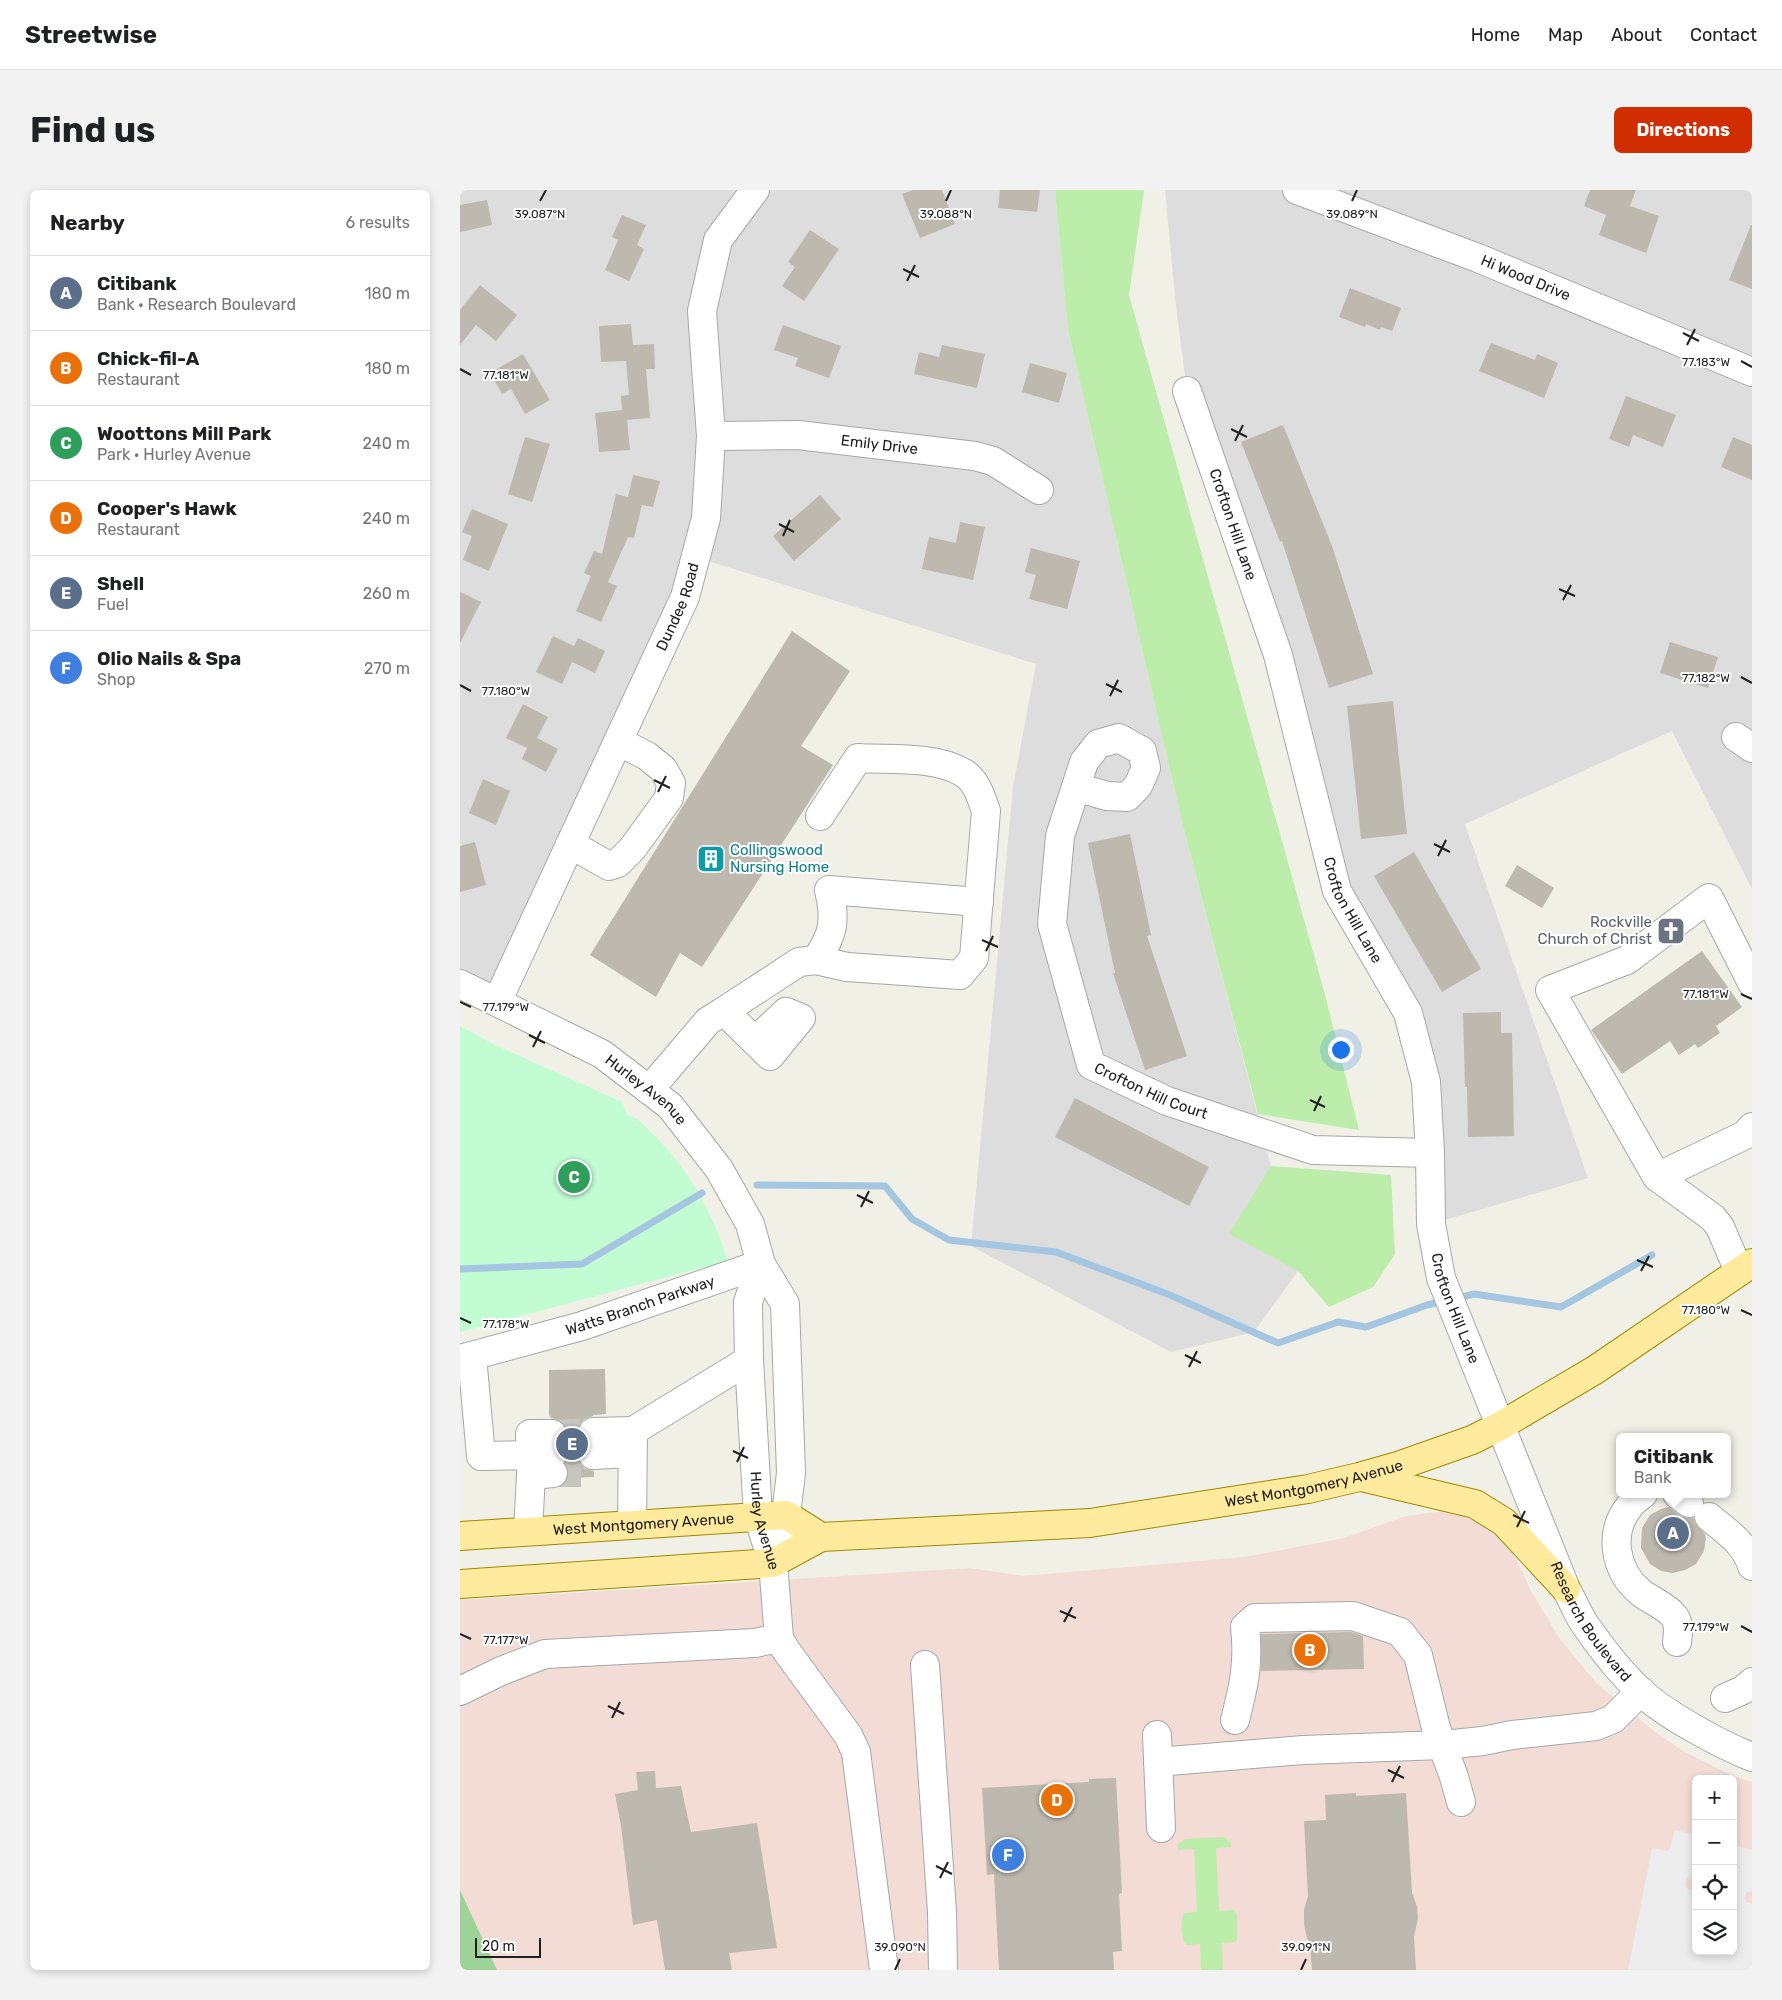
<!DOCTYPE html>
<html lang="en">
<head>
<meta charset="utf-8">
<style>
	:root { --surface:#fff; --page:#f2f2f2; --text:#202124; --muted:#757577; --line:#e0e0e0; --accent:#d02d00 }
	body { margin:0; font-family:Rubik,sans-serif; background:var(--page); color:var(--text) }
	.controls { position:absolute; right:15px; bottom:15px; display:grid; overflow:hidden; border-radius:8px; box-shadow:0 2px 8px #0003 }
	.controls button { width:45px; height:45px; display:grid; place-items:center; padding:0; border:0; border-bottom:1px solid var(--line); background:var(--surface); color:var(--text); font:25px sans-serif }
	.scale { position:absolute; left:15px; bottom:12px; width:66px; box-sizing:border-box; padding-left:5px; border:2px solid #202020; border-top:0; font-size:14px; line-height:18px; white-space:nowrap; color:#202020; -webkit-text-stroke:4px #fff; paint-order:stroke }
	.you { position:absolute; left:880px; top:859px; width:18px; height:18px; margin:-12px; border:4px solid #fff; border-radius:50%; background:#1a73e8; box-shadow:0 0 0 8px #1a73e833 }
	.badge { display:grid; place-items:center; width:32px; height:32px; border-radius:50%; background:var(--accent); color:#fff; font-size:16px; font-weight:700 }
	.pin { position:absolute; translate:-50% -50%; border:2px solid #fff; box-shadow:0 1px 5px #0006 }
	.popup { position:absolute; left:1156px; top:1243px; width:115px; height:65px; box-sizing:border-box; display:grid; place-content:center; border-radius:8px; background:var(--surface); filter:drop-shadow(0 1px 4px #0005); font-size:16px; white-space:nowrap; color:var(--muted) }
	.popup b { font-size:19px; color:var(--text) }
	.popup::after { content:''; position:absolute; left:50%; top:100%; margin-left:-10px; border:10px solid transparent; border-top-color:var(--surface) }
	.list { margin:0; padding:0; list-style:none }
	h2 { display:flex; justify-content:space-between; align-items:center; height:65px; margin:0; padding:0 20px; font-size:21px }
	h2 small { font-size:16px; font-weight:400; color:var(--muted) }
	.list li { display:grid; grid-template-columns:32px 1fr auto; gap:15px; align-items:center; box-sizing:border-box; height:75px; padding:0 20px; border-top:1px solid var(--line) }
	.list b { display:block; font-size:19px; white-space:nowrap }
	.list p { margin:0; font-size:16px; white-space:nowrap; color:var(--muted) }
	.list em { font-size:16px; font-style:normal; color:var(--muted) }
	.icon { flex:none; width:28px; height:28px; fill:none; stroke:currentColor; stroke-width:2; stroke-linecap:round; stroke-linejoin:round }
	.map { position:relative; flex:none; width:1292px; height:1780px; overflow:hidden; border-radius:8px }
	header { display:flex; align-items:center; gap:30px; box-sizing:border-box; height:70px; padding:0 25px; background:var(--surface); border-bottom:1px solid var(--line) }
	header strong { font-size:24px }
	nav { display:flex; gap:28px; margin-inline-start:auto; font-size:18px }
	.intro { display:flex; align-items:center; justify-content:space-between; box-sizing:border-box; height:120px; padding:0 30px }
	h1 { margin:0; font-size:35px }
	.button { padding:12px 22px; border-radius:8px; background:var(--accent); color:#fff; font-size:18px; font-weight:700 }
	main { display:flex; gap:30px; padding:0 30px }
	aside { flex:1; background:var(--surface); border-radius:8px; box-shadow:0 2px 8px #0003 }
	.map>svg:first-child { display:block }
	.residential { fill:#dedddd }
	.commercial { fill:#f2dcd5; fill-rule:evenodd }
	.grass { fill:#bcedaa }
	.forest { fill:#9dd299 }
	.park { fill:#c1fcd3 }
	.parking { fill:#ececec }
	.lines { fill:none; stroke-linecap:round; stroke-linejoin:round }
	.stream { stroke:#a4c6e1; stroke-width:7 }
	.building { fill:#beb9af }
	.minor-tunnel { stroke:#c7c6be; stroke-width:28; stroke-dasharray:28 14; stroke-linecap:butt }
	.minor-casing { stroke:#a7a7a7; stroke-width:30 }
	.major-casing { stroke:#9c8a00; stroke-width:30 }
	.minor { stroke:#fff; stroke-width:28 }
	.major { stroke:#ffea9d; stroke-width:28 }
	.ticks { fill:none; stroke:#202020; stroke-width:2 }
	.labels { text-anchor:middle; stroke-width:4; stroke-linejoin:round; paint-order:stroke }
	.street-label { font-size:15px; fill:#202020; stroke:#fff }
	.culture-label { font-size:15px; fill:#0d838f; stroke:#fff; text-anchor:start }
	.worship-label { font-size:15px; fill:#5b616d; stroke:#fff; text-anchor:end }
	.ticks-label { font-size:12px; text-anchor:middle; fill:#202020; stroke:#fff; stroke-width:4; stroke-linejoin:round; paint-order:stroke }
</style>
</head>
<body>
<header>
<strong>Streetwise</strong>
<nav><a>Home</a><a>Map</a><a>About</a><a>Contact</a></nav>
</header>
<div class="intro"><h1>Find us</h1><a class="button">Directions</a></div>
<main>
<aside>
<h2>Nearby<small>6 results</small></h2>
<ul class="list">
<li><span class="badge" style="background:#5c6f8a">A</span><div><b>Citibank</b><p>Bank · Research Boulevard</p></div><em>180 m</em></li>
<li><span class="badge" style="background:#e8710a">B</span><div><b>Chick-fil-A</b><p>Restaurant</p></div><em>180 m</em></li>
<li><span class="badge" style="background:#2e9e5b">C</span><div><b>Woottons Mill Park</b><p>Park · Hurley Avenue</p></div><em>240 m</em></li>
<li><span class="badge" style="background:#e8710a">D</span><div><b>Cooper's Hawk</b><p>Restaurant</p></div><em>240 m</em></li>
<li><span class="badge" style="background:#5c6f8a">E</span><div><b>Shell</b><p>Fuel</p></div><em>260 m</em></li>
<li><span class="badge" style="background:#3f7fe0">F</span><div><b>Olio Nails &amp; Spa</b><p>Shop</p></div><em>270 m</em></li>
</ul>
</aside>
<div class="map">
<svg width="1292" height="1780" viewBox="0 0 1292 1780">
	<rect width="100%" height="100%" fill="#f1f0e6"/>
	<!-- residential -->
	<g class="residential">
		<polygon points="0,0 595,0 608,140 723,636 838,1081 794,1142 711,1162 511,1056 553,597 576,474 236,367 37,812 0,794"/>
		<polygon points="705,0 1292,0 1292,699 1212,541 1005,634 1128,988 971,1034 966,892 877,701 727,201 716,117"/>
	</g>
	<!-- commercial -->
	<path class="commercial" d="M 984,1321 L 1003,1325 L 1023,1335 L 1036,1344 L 1053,1362 L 1071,1401 L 1099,1448 L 1137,1494 L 1195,1542 L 1223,1561 L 1269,1584 L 1292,1592 L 1292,1780 L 37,1780 L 0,1700 L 0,1410 L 510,1378 L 563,1386 L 785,1367 L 884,1348 L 946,1326 ZM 1236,1589 L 1273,1589 L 1273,1761 L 1236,1761 Z"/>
	<!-- grass -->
	<g class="grass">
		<polygon points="595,0 684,0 669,105 864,801 899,940 798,924 723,636 608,140"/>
		<polygon points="811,976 931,985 935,1064 913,1097 869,1117 838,1081 769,1044"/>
		<path d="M 764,1647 L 771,1653 L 771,1657 L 756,1658 L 759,1721 L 774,1720 L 777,1724 L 777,1749 L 775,1752 L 762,1753 L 763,1780 L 741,1780 L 740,1754 L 726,1755 C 721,1748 720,1731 724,1723 L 737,1722 L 734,1659 L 718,1660 L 718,1655 L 725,1649 Z"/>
	</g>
	<!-- forest -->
	<polygon class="forest" points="0,1700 37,1780 0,1780"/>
	<!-- park -->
	<path class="park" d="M 0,836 L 35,855 L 162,912 L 167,925 C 177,927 184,935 191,942 C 228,978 253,1023 268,1071 L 0,1142 Z"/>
	<!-- parking -->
	<polygon class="parking" points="1215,1640 1236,1645 1236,1686 1227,1688 1225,1696 1229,1700 1236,1702 1236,1761 1273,1761 1273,1655 1292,1660 1292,1701 1286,1703 1284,1709 1287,1712 1292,1713 1292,1780 1168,1780 1192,1658 1207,1661 1210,1658"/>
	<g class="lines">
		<!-- stream -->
		<g class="stream">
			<polyline points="297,995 425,996 452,1029 489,1050 596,1062 710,1105 818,1153 878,1132 906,1137 967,1115 984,1111"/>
			<polyline points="0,1079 122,1074 242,1003"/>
			<polyline points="994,1109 1014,1104 1101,1117 1192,1065"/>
		</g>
	</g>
	<!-- building -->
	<g class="building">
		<polygon points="453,0 482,0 495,34 460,48 442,4"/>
		<polygon points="540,0 580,0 577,22 538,18"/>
		<polygon points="1130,0 1176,0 1170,16 1199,26 1186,63 1139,45 1146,25 1124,16"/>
		<polygon points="27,10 32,35 0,42 0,15"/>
		<polygon points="162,25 186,35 177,55 184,59 169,91 145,80 158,50 152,47"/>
		<polygon points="1291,35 1292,35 1292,99 1269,90"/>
		<polygon points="350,40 379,59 344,111 322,96 335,77 328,72"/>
		<polygon points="20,95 57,125 36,151 16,135 0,155 0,120"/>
		<polygon points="890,98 941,118 932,141 921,137 920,140 906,134 905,137 879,127"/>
		<polygon points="171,134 173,155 194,154 195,179 186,179 190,228 167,230 170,260 139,262 135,223 162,220 161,206 169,205 166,171 141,172 139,136"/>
		<polygon points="323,135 381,156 369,188 335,176 338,168 314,160"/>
		<polygon points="1031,153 1075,170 1077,164 1098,173 1084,208 1019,181"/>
		<polygon points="482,155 525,164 517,198 454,184 459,162 479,167"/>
		<polygon points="63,164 90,210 65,224 51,199 42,204 30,183"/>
		<polygon points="570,173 607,183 599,213 562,202"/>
		<polygon points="1166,206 1216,225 1203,257 1173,245 1169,257 1149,249"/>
		<polygon points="823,235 872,356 913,484 869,498 822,351 820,352 781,252"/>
		<polygon points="65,247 90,254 72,312 48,304"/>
		<polygon points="1273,247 1292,255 1292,290 1261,277"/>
		<polygon points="173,285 200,291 193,317 182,315 174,348 168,347 148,392 157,396 141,432 116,421 131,386 124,383 134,361 142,364 156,304 168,307"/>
		<polygon points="360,305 381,329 334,371 313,346"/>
		<polygon points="12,319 48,334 29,381 3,370 12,346 2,342"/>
		<polygon points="500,332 525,337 513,390 462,379 469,347 496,353"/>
		<polygon points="571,358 620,371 607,419 569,409 576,385 565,382"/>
		<polygon points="0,402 21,412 0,453"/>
		<polygon points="332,441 390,481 341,556 373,575 242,777 220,763 196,807 130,765"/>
		<polygon points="93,446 114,456 118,448 145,461 135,483 112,472 102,494 76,482"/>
		<polygon points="1210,452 1258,467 1248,498 1200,483"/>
		<polygon points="933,511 947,644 901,649 887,516"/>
		<polygon points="63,514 88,527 77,548 98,559 86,582 62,569 67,558 46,548"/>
		<polygon points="23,589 50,601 36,635 9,623"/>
		<polygon points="670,644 691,745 687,746 727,866 685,880 653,783 655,783 628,653"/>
		<polygon points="15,652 26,695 0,702 0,656"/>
		<polygon points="954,662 1021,779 982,802 914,686"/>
		<polygon points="1057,675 1094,698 1082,718 1045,696"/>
		<polygon points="1242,761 1282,817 1256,836 1260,843 1238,858 1235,854 1219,865 1210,851 1162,884 1131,840"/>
		<polygon points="1041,822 1041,843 1052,843 1054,946 1008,947 1007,897 1005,897 1003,823"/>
		<polygon points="615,908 749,977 729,1016 595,947"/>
		<polygon points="145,1179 146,1224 133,1225 133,1226 124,1229 120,1234 117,1242 119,1250 123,1253 119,1258 117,1265 120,1273 125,1279 134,1281 134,1287 108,1288 108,1281 105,1273 108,1264 103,1254 108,1244 106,1237 100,1231 91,1228 89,1225 89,1180"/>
		<polygon points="1209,1317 1220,1326 1227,1328 1234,1328 1235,1333 1245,1344 1246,1348 1244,1361 1236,1374 1225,1380 1213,1383 1201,1381 1190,1374 1181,1358 1182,1338 1190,1325 1201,1319"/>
		<polygon points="891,1442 903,1446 904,1479 801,1481 801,1444"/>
		<polygon points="195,1581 196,1598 221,1596 231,1642 297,1633 317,1758 269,1763 272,1780 205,1780 197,1730 173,1735 161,1636 155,1604 178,1600 176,1582"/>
		<polygon points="656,1588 662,1703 659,1704 662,1761 653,1762 654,1780 539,1780 534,1684 527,1685 522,1598 629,1592 629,1589"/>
		<polygon points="896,1603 896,1606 946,1603 952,1703 957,1716 958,1728 954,1747 956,1780 852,1780 850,1754 847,1748 844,1734 844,1720 848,1706 844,1631 866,1630 865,1605"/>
	</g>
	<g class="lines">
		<!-- minor-tunnel -->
		<g class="minor-tunnel">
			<polyline points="92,1244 133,1242"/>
			<polyline points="93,1283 134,1283"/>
		</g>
		<defs>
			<g id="minor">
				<path id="s1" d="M 837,0 L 1018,68 L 1292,182"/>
				<path id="s2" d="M 727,201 L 818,465 L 877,701 L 948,823 L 966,892 L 970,963 L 971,1034 L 981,1088 L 1106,1399 C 1113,1411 1118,1425 1126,1436 C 1142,1459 1160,1482 1180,1501 C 1206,1525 1259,1554 1292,1567"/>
				<path id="s3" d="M 251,246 L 338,245 L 515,266 L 533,271 L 579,300"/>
				<polyline points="1276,547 1292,558"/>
				<path id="s4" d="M 616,597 L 647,606 L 667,607 L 678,596 L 686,578 L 682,561 L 659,548 L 638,554 L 624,572 L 600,646 L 592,734 L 631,875 L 707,911 L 853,960 L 970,963"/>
				<polyline points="110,654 149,676 158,673 172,659 209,608 211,593 203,579 187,566 158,551"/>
				<path d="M 356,770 C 374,744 376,730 369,700 L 519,712"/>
				<path id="s5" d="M 0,794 L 142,864 L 210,916 L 259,979 L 290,1034 L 301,1074 L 325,1114 L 331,1283 L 326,1325 L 320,1349"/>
				<path id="s6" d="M 37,812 L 225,407 L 246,328 L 251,246 L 242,121 L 258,50 L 295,0"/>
				<path d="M 264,821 L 339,772 L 356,770 L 387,777 L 500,785 L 514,768 L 526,621 C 521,607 516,589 502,582 C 474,566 430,570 398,568 L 360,626"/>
				<polyline points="189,900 248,831 264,821 310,866 341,828 326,822 295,851"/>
				<polyline points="1197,987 1285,945 1292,937"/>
				<path id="s7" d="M 301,1074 L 288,1112 L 289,1170 L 298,1326 L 313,1373 L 319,1448 L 325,1459 L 388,1545 L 396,1562 L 424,1780"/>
				<polyline points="1279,1081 1260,1037 1253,1028 1197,987 1090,800 1167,770 1249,708 1292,793"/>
				<polyline points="12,1166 21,1266 92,1265"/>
				<path id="s8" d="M 0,1169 L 122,1136 L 301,1074"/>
				<polyline points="133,1242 173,1241"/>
				<polyline points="92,1244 70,1244 71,1285 93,1283"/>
				<polyline points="133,1265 172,1263"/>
				<path d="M 1183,1304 C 1178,1308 1172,1312 1169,1317 C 1148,1343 1155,1381 1180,1402 C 1190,1410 1206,1416 1214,1426 C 1220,1434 1218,1443 1217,1452"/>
				<polyline points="1217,1304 1229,1313"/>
				<path d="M 1249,1327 C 1267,1342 1285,1353 1292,1376"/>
				<polyline points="172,1334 173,1241 289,1170"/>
				<polyline points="68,1341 71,1285"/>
				<polyline points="465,1475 482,1722 483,1780"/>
				<polyline points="0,1501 41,1481 85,1464 295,1453 319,1448"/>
				<polyline points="1265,1508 1283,1500 1292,1492"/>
				<path d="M 775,1530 C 784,1495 789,1473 785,1437 L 795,1428 L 893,1426 L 940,1442 L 958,1465 L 976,1538 L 994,1587 L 1001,1612"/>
				<polyline points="697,1545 701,1638"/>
				<polyline points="698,1572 843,1560 983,1555 1023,1551 1052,1545 1136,1536 1153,1529 1181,1501"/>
			</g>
			<g id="major">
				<polyline points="901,1287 1015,1314 1044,1332 1106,1399"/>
				<path id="s9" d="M 0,1346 L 326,1325 L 361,1347"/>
				<path id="s10" d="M 0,1394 L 313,1373 L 361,1347 L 630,1333 L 848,1299 L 899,1287 L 938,1276 L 1012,1250 L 1040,1236 L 1135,1180 L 1292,1073"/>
			</g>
		</defs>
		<!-- minor casing -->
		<use href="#minor" class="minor-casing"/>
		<!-- major casing -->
		<use href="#major" class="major-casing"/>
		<!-- minor -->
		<use href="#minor" class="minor"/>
		<!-- major -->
		<use href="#major" class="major"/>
	</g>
	<!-- ticks -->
	<path class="ticks" d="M 80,11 L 86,0M 486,11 L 491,0M 892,11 L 897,0M 443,79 L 459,87M 447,91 L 455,75M 1223,143 L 1239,151M 1227,155 L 1235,139M 1281,171 L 1292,177M 0,179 L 11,185M 771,239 L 787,247M 775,251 L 783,235M 319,334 L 334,342M 323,346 L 330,330M 1099,399 L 1115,406M 1103,410 L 1111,395M 1281,487 L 1292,493M 646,494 L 662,502M 0,495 L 11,501M 650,506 L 658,490M 194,590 L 210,598M 198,602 L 206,586M 974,654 L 990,662M 978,666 L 986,650M 522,750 L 538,757M 526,761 L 533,746M 1281,804 L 1292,809M 0,812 L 11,817M 69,845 L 85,853M 73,857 L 81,841M 850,910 L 865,917M 854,921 L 861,906M 397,1005 L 413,1013M 401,1017 L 409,1001M 1177,1070 L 1193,1077M 1181,1081 L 1189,1066M 1281,1120 L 1292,1125M 0,1128 L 11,1133M 725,1165 L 741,1173M 729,1177 L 737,1161M 273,1261 L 288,1268M 277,1272 L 284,1257M 1053,1325 L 1069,1333M 1057,1337 L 1065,1321M 600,1421 L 616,1428M 604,1432 L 612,1417M 1281,1436 L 1292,1442M 0,1444 L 11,1449M 148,1516 L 164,1524M 152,1528 L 160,1512M 928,1580 L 944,1588M 932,1592 L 940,1576M 476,1676 L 492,1684M 480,1688 L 488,1672M 435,1780 L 440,1769M 841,1780 L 846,1769"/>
	<!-- icons -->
	<defs>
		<symbol id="building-square" viewBox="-11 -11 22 22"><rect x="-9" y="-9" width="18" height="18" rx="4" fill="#0f9aa8" stroke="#fff"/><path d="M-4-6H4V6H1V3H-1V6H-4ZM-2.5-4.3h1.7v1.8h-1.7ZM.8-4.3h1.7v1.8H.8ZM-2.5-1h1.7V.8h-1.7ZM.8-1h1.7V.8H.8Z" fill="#fff"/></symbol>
		<symbol id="church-square" viewBox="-11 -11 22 22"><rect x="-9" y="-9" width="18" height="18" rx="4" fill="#6b7280" stroke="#fff"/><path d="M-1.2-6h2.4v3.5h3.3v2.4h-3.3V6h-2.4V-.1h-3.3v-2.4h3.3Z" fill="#fff"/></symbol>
	</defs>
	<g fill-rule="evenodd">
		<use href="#building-square" x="235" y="653" width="32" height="32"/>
		<use href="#church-square" x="1195" y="725" width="32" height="32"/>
	</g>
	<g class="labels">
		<!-- street labels -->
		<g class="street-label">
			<text dy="5" stroke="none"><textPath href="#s1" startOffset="245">Hi Wood Drive</textPath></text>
			<text dy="5" stroke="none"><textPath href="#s3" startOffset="169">Emily Drive</textPath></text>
			<text dy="5" stroke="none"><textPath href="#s2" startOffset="141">Crofton Hill Lane</textPath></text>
			<text dy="5" stroke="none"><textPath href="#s6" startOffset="435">Dundee Road</textPath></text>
			<text dy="5" stroke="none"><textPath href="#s2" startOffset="546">Crofton Hill Lane</textPath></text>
			<text dy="5" stroke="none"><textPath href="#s4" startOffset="554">Crofton Hill Court</textPath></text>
			<text dy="5" stroke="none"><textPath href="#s5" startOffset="215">Hurley Avenue</textPath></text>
			<text dy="5" stroke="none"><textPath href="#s8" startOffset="188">Watts Branch Parkway</textPath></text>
			<text dy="5" stroke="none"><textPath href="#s2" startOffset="965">Crofton Hill Lane</textPath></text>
			<text dy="5" stroke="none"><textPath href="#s10" startOffset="865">West Montgomery Avenue</textPath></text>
			<text dy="5" stroke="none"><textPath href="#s7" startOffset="260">Hurley Avenue</textPath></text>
			<text dy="5" stroke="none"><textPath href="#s9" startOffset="184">West Montgomery Avenue</textPath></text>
			<text dy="5" stroke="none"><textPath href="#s2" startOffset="1308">Research Boulevard</textPath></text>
		</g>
		<!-- culture labels -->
		<g class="culture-label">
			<text x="270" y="665">Collingswood<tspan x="270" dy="17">Nursing Home</tspan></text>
		</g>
		<!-- worship labels -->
		<g class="worship-label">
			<text x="1192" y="737">Rockville<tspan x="1192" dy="17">Church of Christ</tspan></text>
		</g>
	</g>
	<g class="ticks-label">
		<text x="80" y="28">39.087°N</text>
		<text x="486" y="28">39.088°N</text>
		<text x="892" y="28">39.089°N</text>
		<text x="1246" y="176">77.183°W</text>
		<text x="46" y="189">77.181°W</text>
		<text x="1246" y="492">77.182°W</text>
		<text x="46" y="505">77.180°W</text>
		<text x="1246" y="808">77.181°W</text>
		<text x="46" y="821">77.179°W</text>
		<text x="1246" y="1124">77.180°W</text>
		<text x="46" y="1138">77.178°W</text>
		<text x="1246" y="1441">77.179°W</text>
		<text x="46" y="1454">77.177°W</text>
		<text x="440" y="1761">39.090°N</text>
		<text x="846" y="1761">39.091°N</text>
	</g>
</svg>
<div class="controls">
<button>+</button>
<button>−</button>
<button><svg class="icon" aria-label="locate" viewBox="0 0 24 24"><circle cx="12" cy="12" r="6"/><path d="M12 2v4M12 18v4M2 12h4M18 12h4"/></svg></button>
<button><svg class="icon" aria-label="layers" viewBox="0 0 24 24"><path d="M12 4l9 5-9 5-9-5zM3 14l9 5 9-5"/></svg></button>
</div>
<div class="scale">20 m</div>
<div class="you"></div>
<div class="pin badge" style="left:1213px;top:1343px;background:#5c6f8a">A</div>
<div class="popup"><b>Citibank</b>Bank</div>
<div class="pin badge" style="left:850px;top:1460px;background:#e8710a">B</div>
<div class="pin badge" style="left:114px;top:987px;background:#2e9e5b">C</div>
<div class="pin badge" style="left:597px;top:1610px;background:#e8710a">D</div>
<div class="pin badge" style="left:112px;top:1254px;background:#5c6f8a">E</div>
<div class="pin badge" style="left:548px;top:1665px;background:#3f7fe0">F</div>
</div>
</main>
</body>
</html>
